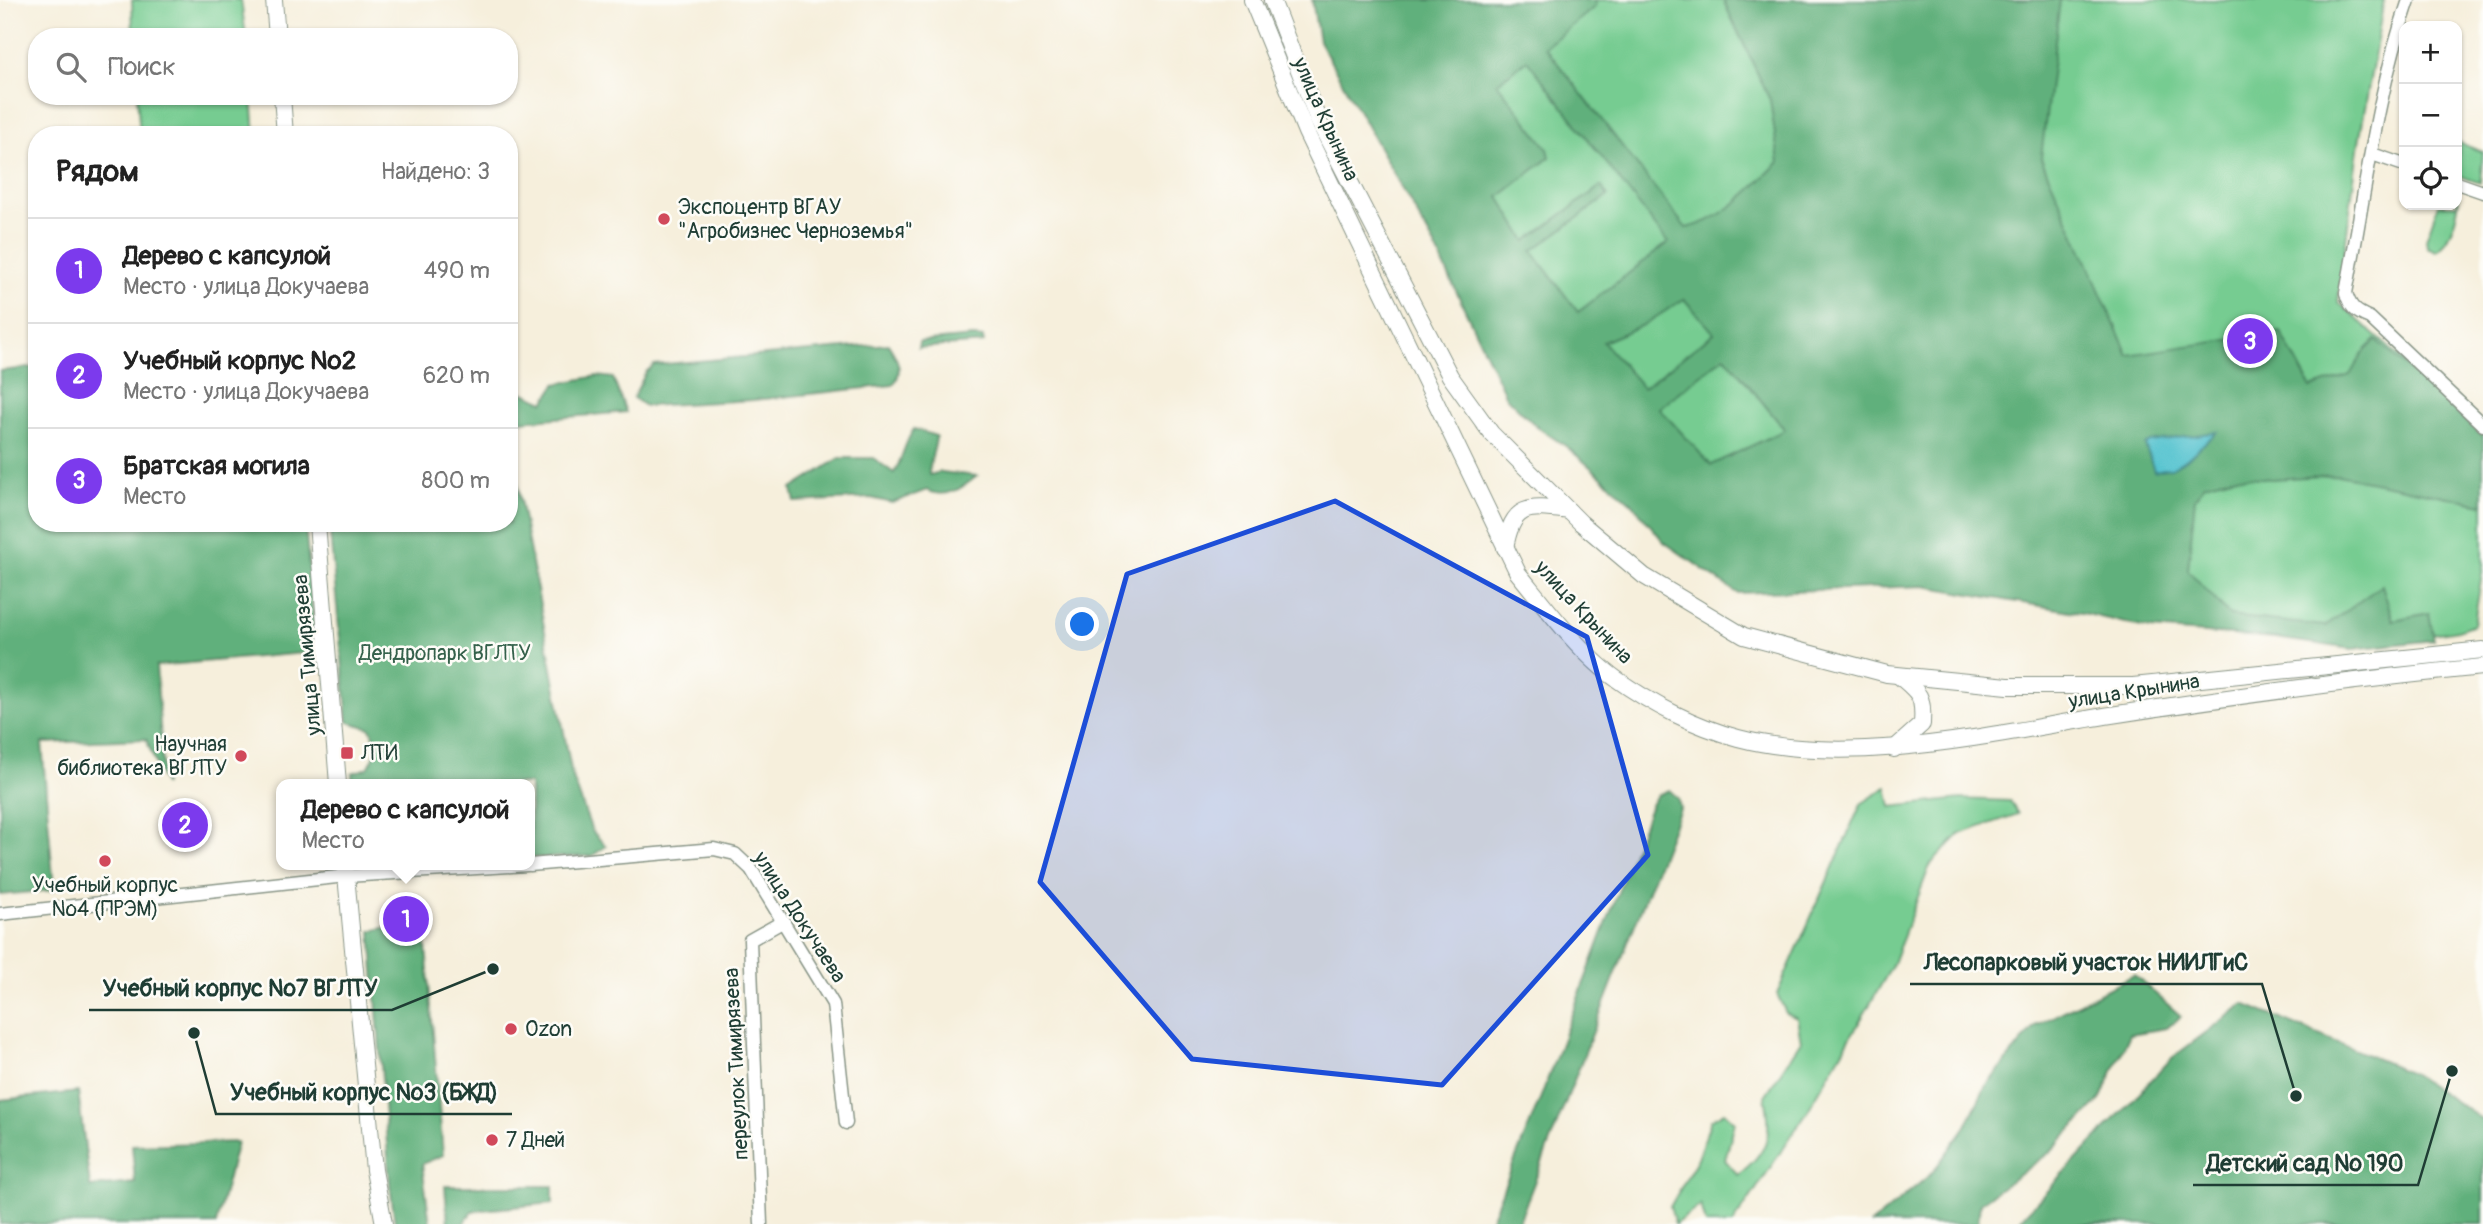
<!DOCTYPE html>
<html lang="ru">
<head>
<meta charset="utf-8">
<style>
	:root { --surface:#fff; --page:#f2f2f2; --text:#222; --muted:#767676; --line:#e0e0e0; --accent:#7c3aed }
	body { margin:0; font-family:Pangolin,sans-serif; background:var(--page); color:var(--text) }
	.controls { position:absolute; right:21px; top:21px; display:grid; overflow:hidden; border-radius:14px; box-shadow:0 2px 5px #0004 }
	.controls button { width:63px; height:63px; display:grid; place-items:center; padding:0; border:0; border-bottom:2px solid var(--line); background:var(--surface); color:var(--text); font:35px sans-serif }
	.you { position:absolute; left:1083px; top:625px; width:24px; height:24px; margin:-18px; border:5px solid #fff; border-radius:50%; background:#1a73e8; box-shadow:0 0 0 10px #1a73e833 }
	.badge { display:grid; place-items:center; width:46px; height:46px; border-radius:50%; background:var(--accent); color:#fff; font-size:23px; font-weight:700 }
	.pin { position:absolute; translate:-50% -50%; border:4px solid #fff; box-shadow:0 2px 7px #0006 }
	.popup { position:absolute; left:276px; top:779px; width:259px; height:91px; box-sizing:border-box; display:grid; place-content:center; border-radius:14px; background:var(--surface); filter:drop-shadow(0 2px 5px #0005); font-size:23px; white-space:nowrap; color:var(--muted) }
	.popup b { font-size:26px; color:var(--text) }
	.popup::after { content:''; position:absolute; left:50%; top:100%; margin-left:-14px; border:14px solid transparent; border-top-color:var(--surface) }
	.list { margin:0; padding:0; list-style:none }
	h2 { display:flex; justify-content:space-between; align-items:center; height:91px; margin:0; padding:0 28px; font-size:30px }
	h2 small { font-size:23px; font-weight:400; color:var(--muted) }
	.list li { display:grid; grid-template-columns:46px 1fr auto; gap:21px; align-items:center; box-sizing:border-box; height:105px; padding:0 28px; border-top:2px solid var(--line) }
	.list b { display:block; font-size:26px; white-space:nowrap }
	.list p { margin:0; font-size:23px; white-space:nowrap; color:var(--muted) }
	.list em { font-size:23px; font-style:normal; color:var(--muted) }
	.icon { flex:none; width:38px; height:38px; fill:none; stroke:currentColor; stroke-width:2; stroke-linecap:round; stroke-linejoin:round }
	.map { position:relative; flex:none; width:2483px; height:1224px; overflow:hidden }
	.search { position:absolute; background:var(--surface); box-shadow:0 2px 5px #0004; left:28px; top:28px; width:490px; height:77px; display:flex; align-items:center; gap:18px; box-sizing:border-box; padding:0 24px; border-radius:28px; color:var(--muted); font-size:26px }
	.panel { position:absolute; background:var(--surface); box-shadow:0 2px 5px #0004; left:28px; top:126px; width:490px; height:406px; border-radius:28px }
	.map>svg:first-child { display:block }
	.green { fill:#76cc91; stroke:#4a8462; stroke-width:2 }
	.forest { fill:#60b07b; stroke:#407658; stroke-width:2; fill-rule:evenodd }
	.water { fill:#58c4d0; stroke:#3c8082; stroke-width:2 }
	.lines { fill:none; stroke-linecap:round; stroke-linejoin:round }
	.minor-casing { stroke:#8a9688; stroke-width:15 }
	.major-casing { stroke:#8a9688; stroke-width:18 }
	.minor { stroke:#fff; stroke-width:12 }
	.major { stroke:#fff; stroke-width:16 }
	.marked { fill:#1d4ed8; fill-opacity:0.2; stroke:#1d4ed8; stroke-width:5; stroke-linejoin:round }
	.poi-dot { fill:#d1495b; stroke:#fdfcf7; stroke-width:2.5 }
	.labels { text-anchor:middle; stroke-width:5; stroke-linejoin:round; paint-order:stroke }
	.street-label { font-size:21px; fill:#1f3d34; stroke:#fdfcf7 }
	.poi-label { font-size:21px; fill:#1f3d34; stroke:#fdfcf7; text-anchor:start }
	.park-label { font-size:21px; fill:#35614b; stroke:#fdfcf7 }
	.leader { fill:none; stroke:#1f3d34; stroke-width:2.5 }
	.callout-dot { fill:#1f3d34; stroke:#fdfcf7; stroke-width:2.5 }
	.callout-label { font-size:23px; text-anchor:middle; font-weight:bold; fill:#1f3d34; stroke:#fdfcf7; stroke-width:5; stroke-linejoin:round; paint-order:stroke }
</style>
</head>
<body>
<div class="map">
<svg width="2483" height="1224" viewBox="0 0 2483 1224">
	<rect width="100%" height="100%" fill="#fdfcf7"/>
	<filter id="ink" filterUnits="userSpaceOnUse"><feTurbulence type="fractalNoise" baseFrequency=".0143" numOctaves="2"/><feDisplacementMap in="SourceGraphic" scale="14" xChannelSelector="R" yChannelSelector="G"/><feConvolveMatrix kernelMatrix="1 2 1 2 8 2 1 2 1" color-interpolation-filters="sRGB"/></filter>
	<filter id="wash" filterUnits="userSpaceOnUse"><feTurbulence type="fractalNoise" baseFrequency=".00686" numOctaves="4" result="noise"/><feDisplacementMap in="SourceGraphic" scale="28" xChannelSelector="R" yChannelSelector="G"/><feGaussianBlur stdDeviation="1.57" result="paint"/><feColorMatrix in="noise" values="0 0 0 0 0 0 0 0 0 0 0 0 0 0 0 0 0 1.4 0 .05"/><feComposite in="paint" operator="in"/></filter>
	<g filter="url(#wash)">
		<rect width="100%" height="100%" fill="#f6efdc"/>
		<!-- green -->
		<g class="green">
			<polygon points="132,0 241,0 246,37 133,37"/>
			<polygon points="1320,0 2384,0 2358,148 2338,302 2483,431 2483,566 2474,624 2458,630 2389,641 1900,581 1741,589"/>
			<polygon points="137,96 252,96 255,135 140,135"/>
			<polygon points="2459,143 2483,152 2480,183 2457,175"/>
			<path d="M 2457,191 C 2463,204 2449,245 2436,251 L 2427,247 L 2426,239 L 2438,205 L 2457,205 Z"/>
			<path d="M 1887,787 L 1891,807 L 1961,799 L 2010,801 L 2018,814 L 1960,834 L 1930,865 L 1892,966 L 1807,1112 L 1733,1224 L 1706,1224 L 1701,1205 L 1675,1224 L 1670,1207 L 1698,1158 L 1711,1120 L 1724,1112 L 1735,1122 L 1725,1160 L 1738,1175 C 1770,1150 1772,1135 1765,1096 L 1801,1041 L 1797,1018 L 1786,1013 L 1777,994 L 1861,804 Z"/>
		</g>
		<!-- forest -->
		<g class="forest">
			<path d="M 1312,0 L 1596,0 L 1595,7 L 1545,47 L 1686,228 C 1724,221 1753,187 1779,162 L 1770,100 L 1723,0 L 2060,0 L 2041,158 L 2128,355 L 2281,332 L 2311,388 L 2350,375 L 2362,354 L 2376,340 L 2483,436 L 2483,504 L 2338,475 L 2272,479 L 2236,476 L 2205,484 L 2195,498 L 2188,570 L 2230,616 L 2325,626 L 2382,585 L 2393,620 L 2429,613 L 2434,640 L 2352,649 L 2275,638 L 2150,629 L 2087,614 L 1924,586 L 1737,593 L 1664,542 L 1632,503 L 1567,447 L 1537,427 L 1506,397 L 1435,246 L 1319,41 ZM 1527,60 L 1668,243 L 1578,312 L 1532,251 L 1608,196 L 1601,186 L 1526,241 L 1499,197 L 1550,157 L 1548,149 L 1497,83 ZM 1684,299 L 1714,333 L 1643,388 L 1603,342 L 1645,324 ZM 1725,356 L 1785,430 L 1711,465 L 1659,408 Z"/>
			<polygon points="973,337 983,338 984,343 918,348 919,342"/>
			<path d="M 888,344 C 896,356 905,371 893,385 L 754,400 L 645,406 L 633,398 L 646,372 L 654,365 Z"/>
			<polygon points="37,367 37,523 305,523 316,652 156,666 164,785 146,739 42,743 54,890 0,895 0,371"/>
			<polygon points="597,376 613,378 626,412 509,422 509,386 544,402 556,384"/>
			<path d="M 914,429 L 936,436 C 936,448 929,460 929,475 L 941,472 L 977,476 C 963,488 945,500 927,490 L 892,503 L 871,498 L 795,502 L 792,489 L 840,458 L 873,458 L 894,473 C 903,458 904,443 914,429 Z"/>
			<path d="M 509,441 L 572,775 L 592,831 L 606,846 L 592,856 L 530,858 L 530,784 L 352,784 L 352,773 L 368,768 C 378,752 379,745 370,728 L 348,722 L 329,523 L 509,523 Z"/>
			<polygon points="1669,790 1678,798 1680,809 1518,1224 1489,1224 1540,1099 1651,805 1657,795"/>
			<polygon points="400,924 425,934 443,1155 422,1164 430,1224 395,1224 390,1185 371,931"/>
			<polygon points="2134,975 2181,1016 2167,1028 2130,1034 2100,1100 2049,1153 1980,1203 1978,1224 1871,1224 1932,1173 1966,1126 1985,1087 2035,1026"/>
			<polygon points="2244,1004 2411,1073 2483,1120 2483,1224 2016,1224 2172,1058"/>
			<polygon points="78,1092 90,1187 135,1183 132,1145 237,1142 216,1224 0,1224 0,1100"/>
			<polygon points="445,1186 553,1186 553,1203 472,1211 464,1224 448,1224"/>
		</g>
		<!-- water -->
		<polygon class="water" points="2217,432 2187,459 2171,468 2154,471 2145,445 2150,442"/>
	</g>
	<g filter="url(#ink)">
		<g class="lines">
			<defs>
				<g id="minor">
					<path d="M 2409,0 C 2376,94 2365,195 2346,293 C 2350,307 2355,312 2370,318 L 2483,425"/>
					<polyline points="2372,154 2404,165"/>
					<polyline points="2457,183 2483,192"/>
					<polyline points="530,865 714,849 735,854 751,869 833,1004 846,1123"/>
					<polyline points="0,914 346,876 527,865"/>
					<polyline points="761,1224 750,940 784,921"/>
				</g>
				<g id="major">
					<polyline points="274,0 277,37"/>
					<path d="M 1252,0 L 1306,132 L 1518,573 C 1545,606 1581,654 1615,678 C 1651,704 1696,727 1738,738 C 1851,768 1997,733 2111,715 C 2235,696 2358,679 2483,667"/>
					<polyline points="1272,0 1319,122 1450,376 1491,433 1581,523 1644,576 1744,636 1887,674 2008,686 2133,686 2483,650"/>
					<polyline points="282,96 285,135"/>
					<polyline points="317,523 338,784"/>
					<path d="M 1505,548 C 1513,503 1528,506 1569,511"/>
					<path d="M 1894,749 L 1922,724 C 1924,697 1920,693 1899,676"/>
					<polyline points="345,865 374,1170 384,1224"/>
				</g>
			</defs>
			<!-- minor casing -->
			<use href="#minor" class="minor-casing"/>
			<!-- major casing -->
			<use href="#major" class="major-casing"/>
			<!-- minor -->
			<use href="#minor" class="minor"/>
			<!-- major -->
			<use href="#major" class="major"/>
		</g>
	</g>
	<!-- marked area -->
	<path class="marked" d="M 1335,501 L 1587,637 L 1648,855 L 1442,1085 L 1192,1059 L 1040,882 L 1127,574 Z"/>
	<!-- markers -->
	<g class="poi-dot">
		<circle cx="664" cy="219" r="7"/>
		<rect x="340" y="746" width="14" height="14" rx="3.5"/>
		<circle cx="241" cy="756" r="7"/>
		<circle cx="105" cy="861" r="7"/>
		<circle cx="511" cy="1029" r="7"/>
		<circle cx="492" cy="1140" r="7"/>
	</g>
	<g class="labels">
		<!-- street labels -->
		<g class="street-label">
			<text transform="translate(1326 119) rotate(66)" y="7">улица Крынина</text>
			<text transform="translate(1584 612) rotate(47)" y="7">улица Крынина</text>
			<text transform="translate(307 655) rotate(-95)" y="7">улица Тимирязева</text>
			<text transform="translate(2134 691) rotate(-9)" y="7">улица Крынина</text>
			<text transform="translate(800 917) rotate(57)" y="7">улица Докучаева</text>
			<text transform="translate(736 1064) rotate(-93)" y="7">переулок Тимирязева</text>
		</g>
		<!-- poi labels -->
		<g class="poi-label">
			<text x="678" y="214">Экспоцентр ВГАУ<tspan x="678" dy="24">"Агробизнес Черноземья"</tspan></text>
			<text x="227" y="751" text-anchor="end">Научная<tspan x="227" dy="24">библиотека ВГЛТУ</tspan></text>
			<text x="361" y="760">ЛТИ</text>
			<text x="105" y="892" text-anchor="middle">Учебный корпус<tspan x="105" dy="24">№4 (ПРЭМ)</tspan></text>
			<text x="525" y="1036">Ozon</text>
			<text x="506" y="1147">7 Дней</text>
		</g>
		<!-- park labels -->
		<g class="park-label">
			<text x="445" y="660">Дендропарк ВГЛТУ</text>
		</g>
	</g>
	<!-- callouts -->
	<path class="leader" d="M2296 1096L2262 984H1910M493 969L392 1010H89M194 1033L216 1114H512M2452 1071L2418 1185H2193"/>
	<g class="callout-dot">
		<circle cx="2296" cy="1096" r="7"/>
		<circle cx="493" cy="969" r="7"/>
		<circle cx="194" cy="1033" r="7"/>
		<circle cx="2452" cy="1071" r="7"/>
	</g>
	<g class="callout-label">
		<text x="2086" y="970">Лесопарковый участок НИИЛГиС</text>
		<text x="240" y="996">Учебный корпус №7 ВГЛТУ</text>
		<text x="364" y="1100">Учебный корпус №3 (БЖД)</text>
		<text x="2305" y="1171">Детский сад № 190</text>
	</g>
</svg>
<div class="controls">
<button>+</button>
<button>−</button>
<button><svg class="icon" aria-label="locate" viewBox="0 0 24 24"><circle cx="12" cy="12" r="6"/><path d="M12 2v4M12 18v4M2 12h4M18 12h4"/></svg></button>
</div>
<div class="you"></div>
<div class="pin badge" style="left:406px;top:919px">1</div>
<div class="popup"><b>Дерево с капсулой</b>Место</div>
<div class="pin badge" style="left:185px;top:825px">2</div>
<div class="pin badge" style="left:2250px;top:341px">3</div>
<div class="search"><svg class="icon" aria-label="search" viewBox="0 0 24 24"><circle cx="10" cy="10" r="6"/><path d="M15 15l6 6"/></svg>Поиск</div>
<section class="panel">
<h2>Рядом<small>Найдено: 3</small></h2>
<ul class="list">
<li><span class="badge">1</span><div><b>Дерево с капсулой</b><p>Место · улица Докучаева</p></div><em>490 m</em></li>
<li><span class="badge">2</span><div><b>Учебный корпус №2</b><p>Место · улица Докучаева</p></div><em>620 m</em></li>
<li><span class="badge">3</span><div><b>Братская могила</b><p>Место</p></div><em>800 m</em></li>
</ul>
</section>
</div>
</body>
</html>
